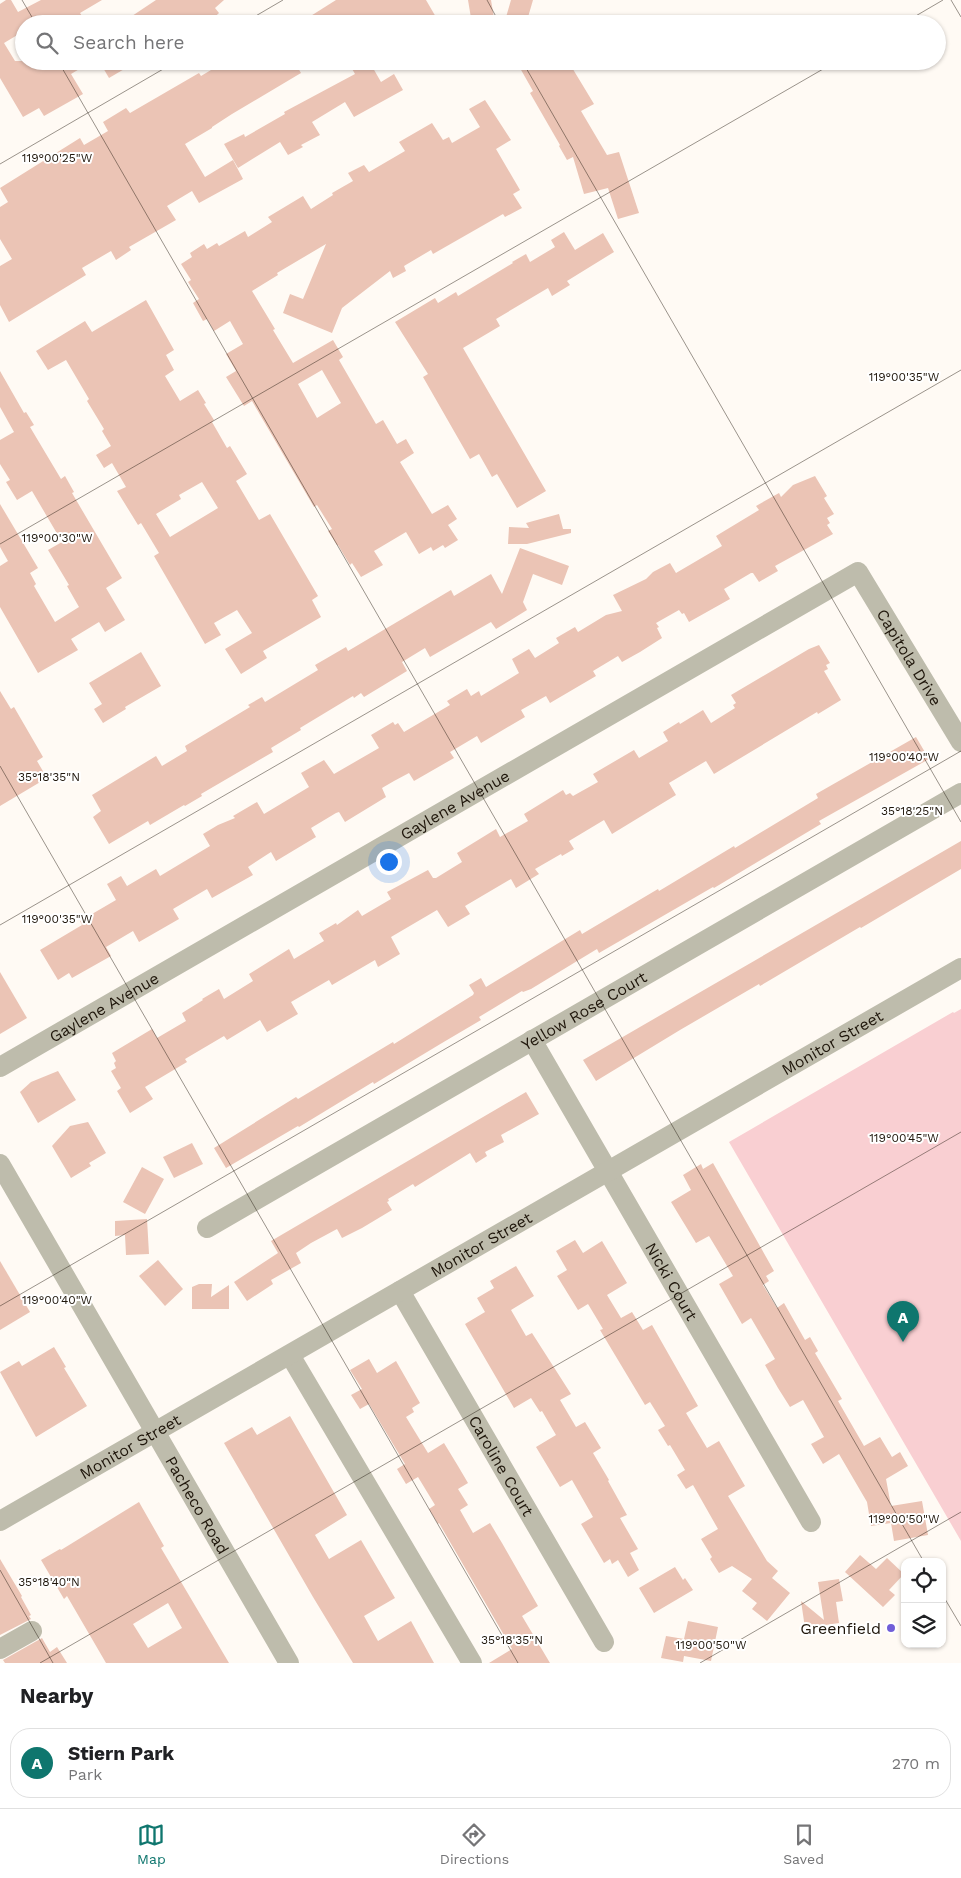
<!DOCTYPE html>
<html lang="en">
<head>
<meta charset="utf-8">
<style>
	:root { --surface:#fff; --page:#f2f2f2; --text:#202124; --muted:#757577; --line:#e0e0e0; --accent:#0f766e }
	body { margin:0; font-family:"Work Sans",sans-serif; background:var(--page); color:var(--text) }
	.controls { position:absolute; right:15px; bottom:15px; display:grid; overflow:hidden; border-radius:10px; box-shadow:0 1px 4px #0004 }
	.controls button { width:45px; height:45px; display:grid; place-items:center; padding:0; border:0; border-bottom:1px solid var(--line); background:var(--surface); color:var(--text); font:25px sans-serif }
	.you { position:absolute; left:388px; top:861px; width:18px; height:18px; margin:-12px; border:4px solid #fff; border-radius:50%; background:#1a73e8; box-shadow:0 0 0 8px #1a73e833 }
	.badge { display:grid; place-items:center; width:32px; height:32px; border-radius:50%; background:var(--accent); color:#fff; font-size:16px; font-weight:700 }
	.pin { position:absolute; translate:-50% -41px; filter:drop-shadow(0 1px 2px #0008) }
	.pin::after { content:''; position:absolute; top:26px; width:18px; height:15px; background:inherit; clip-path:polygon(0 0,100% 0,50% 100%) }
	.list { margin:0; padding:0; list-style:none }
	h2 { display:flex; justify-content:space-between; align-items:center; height:65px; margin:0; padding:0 20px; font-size:21px }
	h2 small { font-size:16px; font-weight:400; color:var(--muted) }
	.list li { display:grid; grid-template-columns:32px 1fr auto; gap:15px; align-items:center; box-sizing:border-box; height:70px; margin:0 10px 10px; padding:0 10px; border:1px solid var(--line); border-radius:20px }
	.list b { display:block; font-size:19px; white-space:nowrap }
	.list p { margin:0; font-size:16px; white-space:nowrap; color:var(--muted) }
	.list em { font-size:16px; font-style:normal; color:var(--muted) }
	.icon { flex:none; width:28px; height:28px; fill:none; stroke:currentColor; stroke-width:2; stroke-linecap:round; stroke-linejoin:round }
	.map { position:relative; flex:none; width:961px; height:1663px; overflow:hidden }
	.search { position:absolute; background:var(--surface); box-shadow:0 1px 4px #0004; left:15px; right:15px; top:15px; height:55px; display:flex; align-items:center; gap:12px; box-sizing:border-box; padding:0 18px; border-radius:28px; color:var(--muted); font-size:19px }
	.sheet { height:145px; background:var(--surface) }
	nav { display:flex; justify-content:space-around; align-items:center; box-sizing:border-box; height:70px; border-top:1px solid var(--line); background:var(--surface); font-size:14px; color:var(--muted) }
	nav a { display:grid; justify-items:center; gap:2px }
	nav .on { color:var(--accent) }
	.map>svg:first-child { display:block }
	.green { fill:#f9cfd2 }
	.building { fill:#ebc4b5; fill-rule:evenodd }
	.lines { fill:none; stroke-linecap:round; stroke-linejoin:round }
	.minor { stroke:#bebcac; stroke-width:20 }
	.ticks { fill:none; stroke:#1f160b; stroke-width:1; stroke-opacity:0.45 }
	.poi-dot { fill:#705ed8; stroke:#fff; stroke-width:2 }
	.labels { text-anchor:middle; stroke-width:4; stroke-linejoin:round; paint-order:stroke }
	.street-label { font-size:16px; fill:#1f160b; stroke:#fff }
	.poi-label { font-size:16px; fill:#1f160b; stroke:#fff; text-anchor:end }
	.ticks-label { font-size:12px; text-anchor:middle; fill:#1f160b; stroke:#fff; stroke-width:4; stroke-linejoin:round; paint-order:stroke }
</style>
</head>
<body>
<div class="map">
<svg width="961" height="1663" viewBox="0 0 961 1663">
	<rect width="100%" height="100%" fill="#fffaf4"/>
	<!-- green -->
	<polygon class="green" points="961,1009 961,1541 729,1142 953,1012 954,1013"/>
	<!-- building -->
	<g class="building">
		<polygon points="6,0 11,0 18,12 41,0 102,0 80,13 87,24 24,24 24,31 4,43 15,61 93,61 71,74 83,94 44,116 39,108 23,117 0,78 0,4"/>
		<polygon points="156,0 224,0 215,8 219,13 207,24 120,24"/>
		<polygon points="336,0 426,0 440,24 298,24"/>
		<polygon points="468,0 491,0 495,24 472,24"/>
		<polygon points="511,0 533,0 526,24 504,24"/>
		<polygon points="99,61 138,61 109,78"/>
		<polygon points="226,61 294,61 301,73 232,114 212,127 212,128 185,144 205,177 233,160 243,179 199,203 192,191 167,206 176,220 129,247 131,250 116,260 111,251 82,268 86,275 9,322 0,305 0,266 12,259 0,239 0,207 8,202 0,188 80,138 84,145 108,131 103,122 126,108 130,113 199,73 201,76"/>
		<polygon points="361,61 369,61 381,82 394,74 403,90 354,117 345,102 312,122 320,135 301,145 303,147 288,155 280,142 238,168 224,144 244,134 245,137 285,114 284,112 355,74 351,67"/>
		<polygon points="516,61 568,61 594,104 581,111 607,155 619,152 639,213 618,219 608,188 584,194 573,157 567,160 559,146 560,145 530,93 533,91"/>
		<path d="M 485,100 L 511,140 L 496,149 L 520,190 L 513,194 L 522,208 L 505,217 L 503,214 L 433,254 L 431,250 L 404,266 L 406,271 L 393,278 L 390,271 L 342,308 L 332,333 L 283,313 L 290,294 L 303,299 L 326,244 L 277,273 L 278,275 L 252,291 L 275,329 L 273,330 L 293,363 L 333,340 L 343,357 L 339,360 L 376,424 L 383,420 L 397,444 L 406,439 L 414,453 L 400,462 L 432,514 L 448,505 L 457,519 L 448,525 L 458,540 L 445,548 L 443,545 L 433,551 L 431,547 L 419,554 L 406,532 L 374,551 L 383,565 L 361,577 L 352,563 L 350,565 L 338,545 L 337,545 L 328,531 L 332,529 L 317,505 L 314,507 L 252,401 L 244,406 L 226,377 L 236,371 L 226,354 L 243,344 L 230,321 L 214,331 L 207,319 L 203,321 L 193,303 L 199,299 L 188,282 L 191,280 L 181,264 L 192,257 L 190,253 L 204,244 L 207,249 L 217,243 L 219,246 L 245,231 L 248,237 L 272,222 L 268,217 L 303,196 L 311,209 L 333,195 L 332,193 L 353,181 L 348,173 L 364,165 L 369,172 L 405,151 L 399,142 L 432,123 L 443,140 L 449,137 L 452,143 L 480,127 L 469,109 ZM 322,370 L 341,403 L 317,418 L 298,384 Z"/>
		<polygon points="564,232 575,250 603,233 614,252 567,281 570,285 552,296 548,288 496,319 500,326 463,348 546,491 517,508 497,474 492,477 479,454 470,459 423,377 428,374 395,322 435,298 438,303 456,292 458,296 513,263 512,262 526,254 530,262 555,247 551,240"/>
		<path d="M 146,300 L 174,350 L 166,355 L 174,370 L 165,376 L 180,401 L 198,390 L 206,403 L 204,404 L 214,420 L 212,422 L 227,448 L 230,446 L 247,474 L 236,481 L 259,520 L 270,514 L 318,596 L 312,600 L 321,617 L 263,651 L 267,658 L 241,674 L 225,649 L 252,633 L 237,610 L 214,623 L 221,635 L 205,644 L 154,556 L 159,553 L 141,523 L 138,525 L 117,491 L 126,487 L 112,463 L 104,468 L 96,455 L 111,446 L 102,431 L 104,429 L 87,401 L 89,399 L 66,360 L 48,370 L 36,351 L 85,321 L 92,332 ZM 202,482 L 218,508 L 170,537 L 156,514 L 181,499 L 179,495 Z"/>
		<polygon points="0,371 24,413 26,412 34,425 30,427 61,479 65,476 74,492 72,493 122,578 106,588 125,620 105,632 99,622 71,639 78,650 38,673 0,607 0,566 8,561 0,547 0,504 38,568 30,573 36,584 34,586 55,622 79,607 67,586 69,585 48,550 62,542 32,491 17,500 6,482 10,480 0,464 0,440 14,432 0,407"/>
		<polygon points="815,476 827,496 824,498 834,514 827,518 830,523 827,525 833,534 775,566 778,571 759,582 753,573 751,573 724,589 730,599 689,622 684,613 682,614 679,610 656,623 659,627 657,628 662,638 640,652 622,662 618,656 593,671 596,676 550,703 546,696 521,710 525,717 481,743 477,736 450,752 454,758 414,781 409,773 394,781 382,788 386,797 345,822 339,812 336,813 311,828 316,837 276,861 271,852 248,867 253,875 212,898 207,889 173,909 179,919 139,942 133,931 106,947 111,956 72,978 69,973 58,980 40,950 82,925 80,921 116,900 107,884 121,876 127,886 156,869 160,876 210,846 203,834 218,825 235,818 233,816 257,802 264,814 309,787 301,773 324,760 334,774 379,748 371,735 393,722 395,725 398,723 404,732 450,705 447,701 467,689 471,696 479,691 481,696 519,673 512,659 529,649 535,658 559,643 556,638 575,627 578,632 606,615 622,611 613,595 646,579 653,572 670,563 676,573 722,546 716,536 759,510 756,506 779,493 781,497 793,485"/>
		<polygon points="559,514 563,529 571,529 571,533 527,544 508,544 509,527 529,528 526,523"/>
		<polygon points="520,548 569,566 562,585 533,574 523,602 527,610 496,629 491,622 430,657 425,648 402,662 407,671 364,697 361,693 354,698 353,696 300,728 301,730 271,748 273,752 201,794 202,796 185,806 184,805 150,825 148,821 109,844 93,817 101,811 92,795 156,756 162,766 187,751 185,746 250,707 248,705 262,697 265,702 318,670 315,665 346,647 348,651 451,590 454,596 491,574 502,594"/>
		<polygon points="819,645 830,663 826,665 828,669 824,671 841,700 818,714 817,712 714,774 706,761 669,783 676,795 612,834 604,820 569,841 574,849 562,856 561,854 535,869 539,874 516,888 511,879 465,906 470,914 448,927 437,910 391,937 400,954 378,967 375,960 332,985 329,980 291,1002 298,1014 267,1032 260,1020 227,1040 224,1036 185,1059 187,1062 145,1087 153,1099 130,1113 117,1091 121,1088 111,1071 116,1068 114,1063 116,1061 112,1053 152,1029 157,1038 186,1021 182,1013 203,1000 202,999 219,989 224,999 253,981 249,974 289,949 294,959 324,941 319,933 336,923 337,925 358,910 362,916 391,899 387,892 428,870 433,878 436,878 462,862 457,853 496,829 500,837 528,821 524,814 563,790 566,795 570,793 573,796 598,782 593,774 634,750 639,758 668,741 663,732 679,722 680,724 703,710 711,723 735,708 733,705 736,703 731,695 809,649"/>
		<polygon points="141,652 161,686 125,707 126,709 103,723 94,709 102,704 89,683"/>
		<polygon points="0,691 11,709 14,707 43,757 37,761 47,778 0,806"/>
		<polygon points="916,737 929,759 819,821 821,824 714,888 713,887 599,953 597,949 531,989 523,992 522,991 479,1017 481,1020 442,1043 374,1084 373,1082 299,1127 298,1126 226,1168 214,1148 296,1097 298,1099 393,1042 394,1044 473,995 474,993 469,985 481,978 486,987 580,930 582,934 658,889 659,891 734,846 735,848 818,798 816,794"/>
		<polygon points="961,841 961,869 861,928 860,927 760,986 759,984 680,1030 596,1081 583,1060"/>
		<polygon points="0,972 27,1018 0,1034"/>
		<polygon points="58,1071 76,1100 38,1123 20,1092 31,1082"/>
		<polygon points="526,1092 539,1114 501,1135 504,1142 485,1152 487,1156 476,1163 470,1153 415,1187 413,1184 388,1199 389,1201 387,1202 392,1210 362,1228 342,1238 337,1229 311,1243 296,1253 301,1263 271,1280 273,1284 247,1301 234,1282 278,1253 271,1241"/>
		<polygon points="88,1122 106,1153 89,1163 91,1166 71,1178 52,1146 70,1126"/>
		<polygon points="192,1143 203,1164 174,1178 163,1157"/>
		<polygon points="713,1163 774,1271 766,1276 769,1281 763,1285 777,1308 784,1303 805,1340 810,1337 818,1351 815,1353 842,1399 838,1401 864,1446 880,1437 892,1457 900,1452 908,1466 886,1479 891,1506 922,1501 928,1535 894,1541 891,1523 871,1526 867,1502 839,1454 823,1464 811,1444 824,1437 803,1400 790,1407 778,1388 765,1365 775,1359 751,1318 742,1324 719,1284 733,1276 709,1236 696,1243 671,1202 691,1190 683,1175 701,1164 703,1169"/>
		<polygon points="142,1167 164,1179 145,1214 123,1202"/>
		<polygon points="147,1219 149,1254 126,1255 125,1235 115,1236 115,1221"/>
		<polygon points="575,1240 583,1253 602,1241 627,1283 607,1295 621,1318 632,1312 643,1330 652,1325 698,1406 686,1413 707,1448 719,1441 745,1486 728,1496 767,1561 778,1571 772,1578 790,1593 767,1621 752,1609 757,1603 742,1591 752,1579 732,1566 719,1573 710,1559 712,1557 701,1539 718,1529 693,1485 686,1489 677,1475 685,1470 670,1445 668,1446 658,1430 665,1426 650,1402 645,1405 600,1330 603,1329 588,1304 578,1310 557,1276 567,1270 556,1251"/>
		<polygon points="158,1260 183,1289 165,1306 139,1276"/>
		<polygon points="0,1261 30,1312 0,1330"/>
		<polygon points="516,1266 534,1296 511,1310 526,1336 532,1333 571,1394 560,1400 576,1427 585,1422 601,1448 593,1453 609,1480 608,1481 627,1515 620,1518 638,1549 630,1553 639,1570 628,1577 618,1560 612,1564 610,1559 604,1563 581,1524 593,1517 572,1480 560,1487 536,1447 556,1435 542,1411 540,1412 531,1398 514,1408 465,1324 485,1312 477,1298 494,1288 490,1281"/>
		<polygon points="199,1284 212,1284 211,1297 229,1285 229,1309 192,1309 192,1287"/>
		<polygon points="54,1347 66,1367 64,1368 87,1406 36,1437 0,1372 19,1361 22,1366"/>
		<polygon points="369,1359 377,1373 396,1361 420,1403 412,1408 414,1412 406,1417 428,1453 444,1443 458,1466 468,1483 458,1489 468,1505 460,1510 473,1533 490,1523 502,1543 538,1606 522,1616 550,1663 489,1663 512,1649 439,1523 438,1524 429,1509 435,1505 418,1477 406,1484 397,1469 405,1464 369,1404 360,1409 351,1395 362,1389 350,1370"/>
		<polygon points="290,1416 347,1515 315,1535 329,1559 361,1540 395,1598 364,1616 378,1641 411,1621 434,1663 353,1663 313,1597 224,1443 252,1427 257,1435"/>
		<path d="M 139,1502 L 164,1546 L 161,1548 L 229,1663 L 106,1663 L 67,1596 L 64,1599 L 41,1560 L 60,1549 L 61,1550 ZM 168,1603 L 182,1628 L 148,1648 L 133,1624 Z"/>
		<polygon points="860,1555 876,1569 887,1558 904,1574 889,1590 895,1595 883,1607 845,1572"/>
		<polygon points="0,1559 22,1596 21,1597 31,1615 29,1616 31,1619 0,1635"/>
		<polygon points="675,1567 683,1580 685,1578 693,1590 654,1613 639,1588"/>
		<polygon points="839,1579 843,1601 836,1602 839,1623 805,1628 801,1601 824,1620 818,1582"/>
		<polygon points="688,1621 718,1627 711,1661 684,1656 683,1662 661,1658 666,1636 684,1639"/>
		<polygon points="42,1638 50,1652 57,1647 67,1663 5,1663 3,1660"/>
	</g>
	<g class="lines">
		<!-- minor -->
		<g class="minor">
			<path id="s1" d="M 532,1040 L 811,1522"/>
			<path id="s2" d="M 0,1067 L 858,572 L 961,742"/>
			<path id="s3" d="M 0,1164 L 289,1663"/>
			<path id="s4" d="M 207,1228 L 961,793"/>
			<path id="s5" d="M 400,1291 L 604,1642"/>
			<polyline points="290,1355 472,1663"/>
			<path id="s6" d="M 0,1521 L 961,968"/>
			<polyline points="0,1649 32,1631"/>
		</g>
	</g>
	<!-- ticks -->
	<path class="ticks" d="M 22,0 L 36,24M 487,0 L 500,24M 951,0 L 961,17M 242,24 L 283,0M 902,24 L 943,0M 58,61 L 924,1562M 522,61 L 961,822M 0,164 L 177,61M 0,544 L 837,61M 0,766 L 518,1663M 0,925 L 961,370M 0,1306 L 961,751M 0,1570 L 53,1663M 942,1594 L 961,1626M 40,1663 L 961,1132M 700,1663 L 961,1512"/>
	<!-- markers -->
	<circle class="poi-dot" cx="891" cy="1628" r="5"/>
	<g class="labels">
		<!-- street labels -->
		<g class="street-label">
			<text dy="6" stroke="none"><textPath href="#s2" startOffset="1090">Capitola Drive</textPath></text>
			<text dy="6" stroke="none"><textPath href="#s2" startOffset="525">Gaylene Avenue</textPath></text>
			<text dy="6" stroke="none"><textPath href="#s2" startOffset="120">Gaylene Avenue</textPath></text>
			<text dy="6" stroke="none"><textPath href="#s4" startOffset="435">Yellow Rose Court</textPath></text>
			<text dy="6" stroke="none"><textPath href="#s6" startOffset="960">Monitor Street</textPath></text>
			<text dy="6" stroke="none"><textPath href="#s6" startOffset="555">Monitor Street</textPath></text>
			<text dy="6" stroke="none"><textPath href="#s1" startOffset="279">Nicki Court</textPath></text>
			<text dy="6" stroke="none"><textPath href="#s6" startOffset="150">Monitor Street</textPath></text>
			<text dy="6" stroke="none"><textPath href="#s5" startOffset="202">Caroline Court</textPath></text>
			<text dy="6" stroke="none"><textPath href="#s3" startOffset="394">Pacheco Road</textPath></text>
		</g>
		<!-- poi labels -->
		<g class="poi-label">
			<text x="881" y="1634">Greenfield</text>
		</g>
	</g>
	<g class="ticks-label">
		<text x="57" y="162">119°00'25"W</text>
		<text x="904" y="381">119°00'35"W</text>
		<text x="57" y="542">119°00'30"W</text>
		<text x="904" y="761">119°00'40"W</text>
		<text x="49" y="781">35°18'35"N</text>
		<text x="912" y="815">35°18'25"N</text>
		<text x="57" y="923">119°00'35"W</text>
		<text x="904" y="1142">119°00'45"W</text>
		<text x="57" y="1304">119°00'40"W</text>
		<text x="904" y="1523">119°00'50"W</text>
		<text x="49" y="1586">35°18'40"N</text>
		<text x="512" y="1644">35°18'35"N</text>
		<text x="711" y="1649">119°00'50"W</text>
	</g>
</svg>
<div class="controls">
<button><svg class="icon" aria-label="locate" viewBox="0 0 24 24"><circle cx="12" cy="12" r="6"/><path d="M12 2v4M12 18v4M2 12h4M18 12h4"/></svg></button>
<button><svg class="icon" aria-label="layers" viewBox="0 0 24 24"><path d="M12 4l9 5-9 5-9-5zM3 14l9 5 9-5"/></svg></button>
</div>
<div class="you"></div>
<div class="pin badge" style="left:903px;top:1342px">A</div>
<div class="search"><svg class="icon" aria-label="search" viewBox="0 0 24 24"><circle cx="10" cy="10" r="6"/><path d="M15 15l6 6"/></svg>Search here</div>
</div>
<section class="sheet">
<h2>Nearby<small></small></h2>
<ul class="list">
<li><span class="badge">A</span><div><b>Stiern Park</b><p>Park</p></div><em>270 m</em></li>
</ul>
</section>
<nav>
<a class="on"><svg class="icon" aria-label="map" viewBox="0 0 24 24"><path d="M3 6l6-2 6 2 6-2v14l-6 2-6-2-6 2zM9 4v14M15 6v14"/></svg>Map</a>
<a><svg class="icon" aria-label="directions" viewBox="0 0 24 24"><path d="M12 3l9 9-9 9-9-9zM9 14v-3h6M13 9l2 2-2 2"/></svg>Directions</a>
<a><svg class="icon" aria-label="saved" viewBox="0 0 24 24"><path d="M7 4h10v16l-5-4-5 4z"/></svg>Saved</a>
</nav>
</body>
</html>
